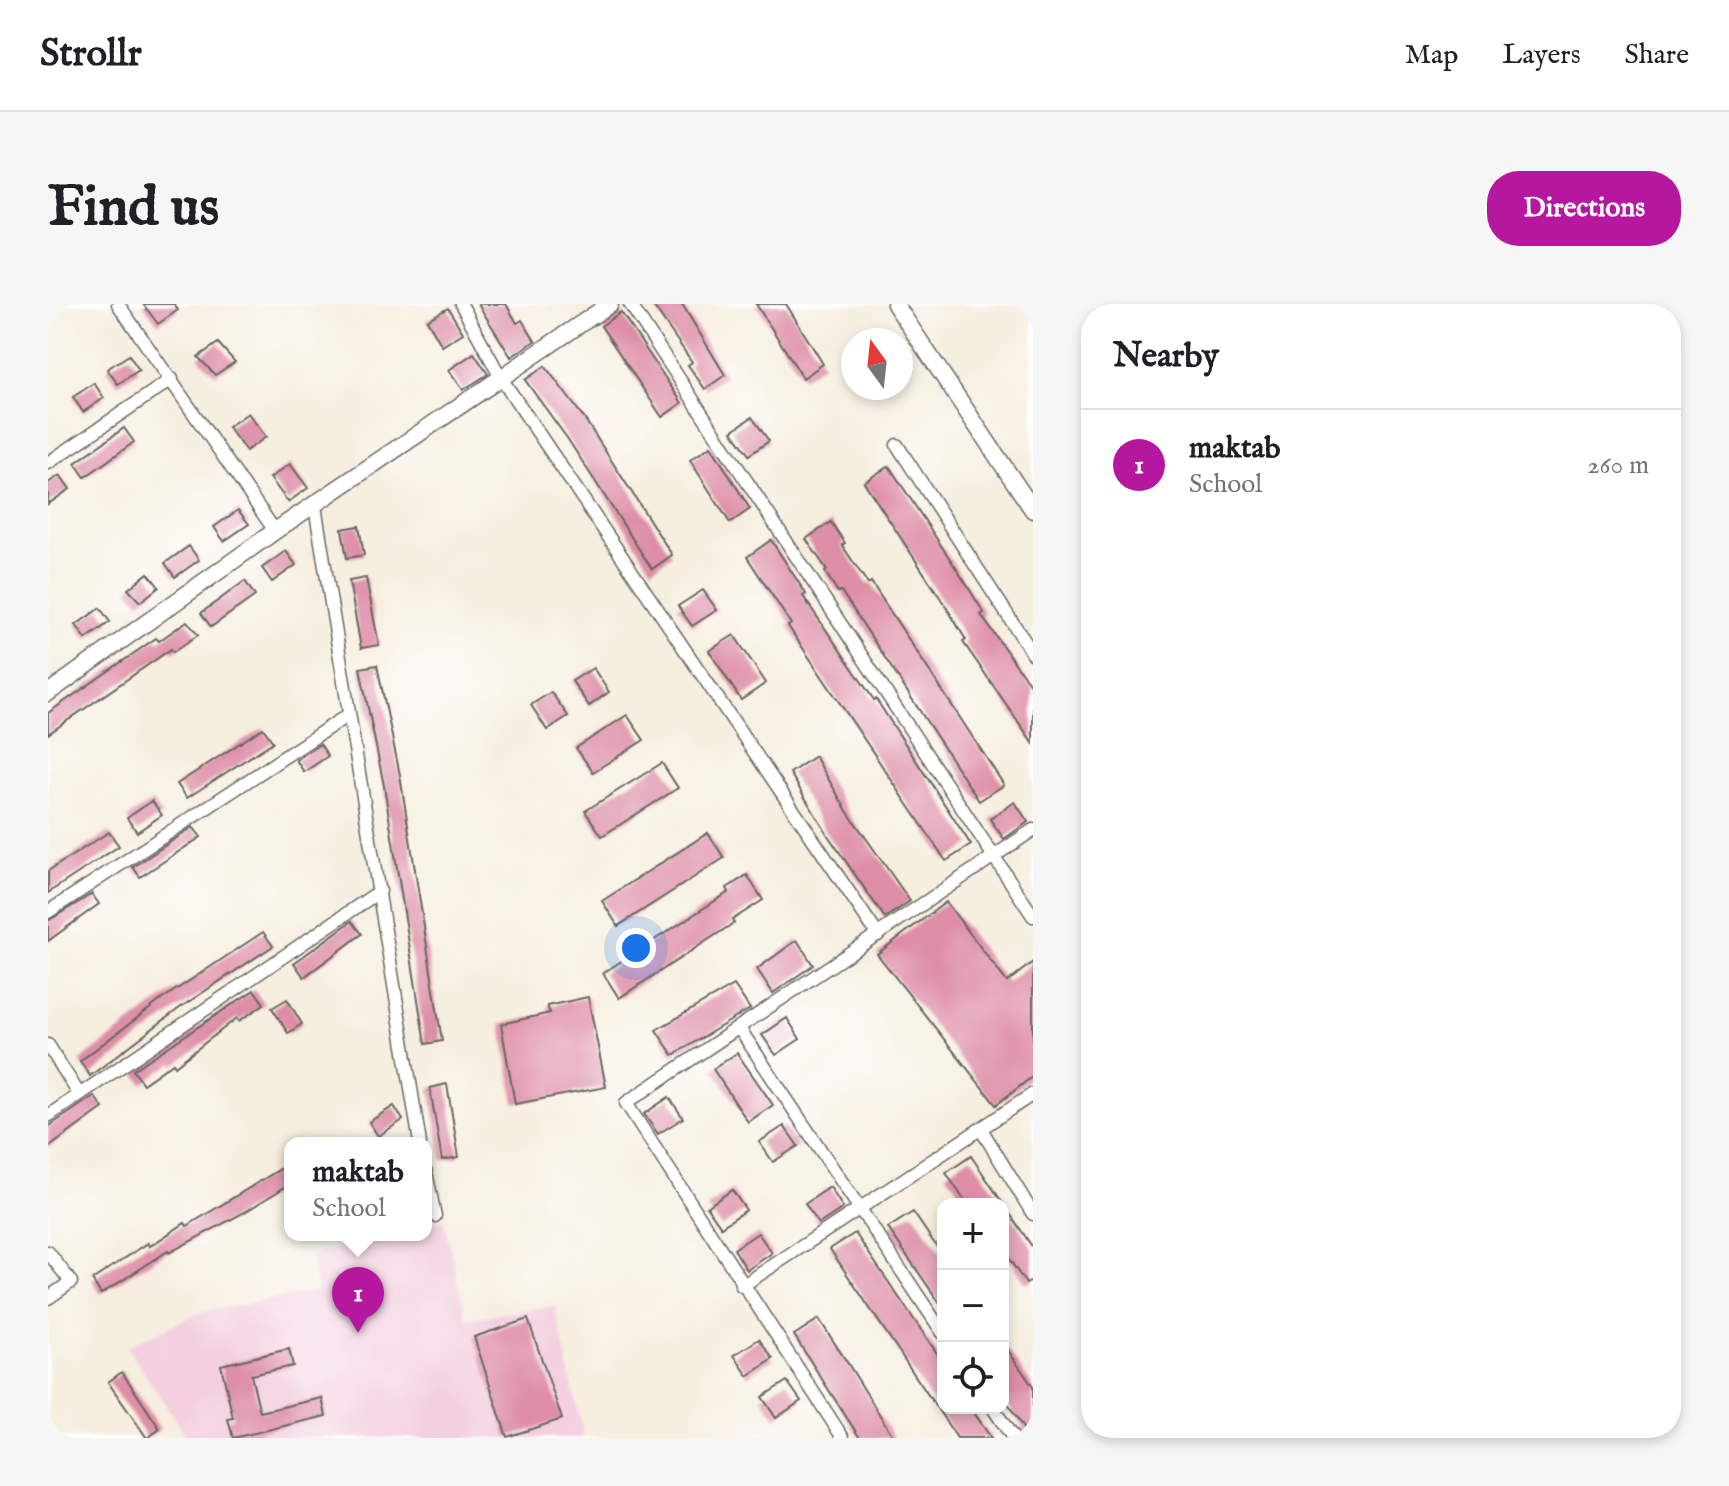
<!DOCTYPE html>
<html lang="en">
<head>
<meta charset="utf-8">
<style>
	:root { --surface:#fff; --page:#f6f6f6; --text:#202124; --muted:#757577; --line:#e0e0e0; --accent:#b5179e }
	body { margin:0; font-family:"IM FELL English",serif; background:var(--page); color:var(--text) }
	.controls { position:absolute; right:24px; bottom:24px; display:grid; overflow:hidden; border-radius:16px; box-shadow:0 4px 12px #0003 }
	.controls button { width:72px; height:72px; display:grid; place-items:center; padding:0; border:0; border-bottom:2px solid var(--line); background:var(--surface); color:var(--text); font:40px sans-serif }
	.compass { position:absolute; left:793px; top:24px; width:72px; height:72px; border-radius:50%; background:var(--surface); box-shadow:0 4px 12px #0003; rotate:345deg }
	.you { position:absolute; left:588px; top:644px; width:28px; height:28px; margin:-20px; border:6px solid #fff; border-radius:50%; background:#1a73e8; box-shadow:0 0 0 12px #1a73e833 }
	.badge { display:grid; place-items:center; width:52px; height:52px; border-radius:50%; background:var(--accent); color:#fff; font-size:26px; font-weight:700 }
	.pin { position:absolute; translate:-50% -66px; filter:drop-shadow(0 2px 4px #0008) }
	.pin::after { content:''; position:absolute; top:42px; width:28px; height:24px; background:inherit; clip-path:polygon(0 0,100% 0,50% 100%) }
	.popup { position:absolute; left:236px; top:833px; width:148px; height:104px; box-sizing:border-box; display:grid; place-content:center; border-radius:16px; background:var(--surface); filter:drop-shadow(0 2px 6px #0005); font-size:26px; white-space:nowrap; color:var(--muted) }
	.popup b { font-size:30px; color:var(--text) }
	.popup::after { content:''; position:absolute; left:50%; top:100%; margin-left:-16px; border:16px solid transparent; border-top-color:var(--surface) }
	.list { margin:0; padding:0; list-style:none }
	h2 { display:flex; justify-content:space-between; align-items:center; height:104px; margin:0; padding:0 32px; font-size:34px }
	h2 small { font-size:26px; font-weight:400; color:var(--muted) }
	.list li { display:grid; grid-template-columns:52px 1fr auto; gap:24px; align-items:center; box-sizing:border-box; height:112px; padding:0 32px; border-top:2px solid var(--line) }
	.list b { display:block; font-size:30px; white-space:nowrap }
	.list p { margin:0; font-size:26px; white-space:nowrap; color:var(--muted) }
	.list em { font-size:26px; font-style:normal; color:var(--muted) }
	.icon { flex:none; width:44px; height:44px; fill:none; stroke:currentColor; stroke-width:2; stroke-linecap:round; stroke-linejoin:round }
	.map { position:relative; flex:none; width:985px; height:1134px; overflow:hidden; border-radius:32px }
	header { display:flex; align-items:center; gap:48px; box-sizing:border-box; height:112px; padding:0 40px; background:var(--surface); border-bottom:2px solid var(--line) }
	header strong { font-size:38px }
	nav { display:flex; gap:44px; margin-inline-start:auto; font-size:28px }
	.intro { display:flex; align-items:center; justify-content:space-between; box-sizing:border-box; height:192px; padding:0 48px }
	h1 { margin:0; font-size:56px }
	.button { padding:20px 36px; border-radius:32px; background:var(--accent); color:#fff; font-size:28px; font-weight:700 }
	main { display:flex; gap:48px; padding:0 48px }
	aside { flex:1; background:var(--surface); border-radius:32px; box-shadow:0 4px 12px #0003 }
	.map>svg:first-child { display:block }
	.built { fill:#f3cfdf }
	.building { fill:#de8ea7 }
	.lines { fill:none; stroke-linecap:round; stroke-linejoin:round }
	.minor-casing { stroke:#686660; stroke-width:15 }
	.tertiary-casing { stroke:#686660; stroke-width:19 }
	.minor { stroke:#fff; stroke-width:12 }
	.tertiary { stroke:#fff; stroke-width:16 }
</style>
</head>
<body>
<header>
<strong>Strollr</strong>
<nav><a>Map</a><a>Layers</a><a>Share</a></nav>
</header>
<div class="intro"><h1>Find us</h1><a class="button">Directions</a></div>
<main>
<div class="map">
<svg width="985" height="1134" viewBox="0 0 985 1134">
	<rect width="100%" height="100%" fill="#fff"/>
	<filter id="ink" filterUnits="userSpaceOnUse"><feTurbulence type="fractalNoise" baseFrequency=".0125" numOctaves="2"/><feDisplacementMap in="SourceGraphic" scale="16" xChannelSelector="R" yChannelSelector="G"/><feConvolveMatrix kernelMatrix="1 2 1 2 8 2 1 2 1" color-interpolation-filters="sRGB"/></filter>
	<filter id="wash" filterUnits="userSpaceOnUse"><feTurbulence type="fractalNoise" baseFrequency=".006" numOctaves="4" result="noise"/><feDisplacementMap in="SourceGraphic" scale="32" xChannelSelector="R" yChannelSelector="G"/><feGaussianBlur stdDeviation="1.8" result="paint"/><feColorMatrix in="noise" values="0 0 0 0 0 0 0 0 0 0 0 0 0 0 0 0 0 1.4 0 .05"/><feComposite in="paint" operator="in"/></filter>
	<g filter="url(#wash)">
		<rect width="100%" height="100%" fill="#f6eede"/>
		<!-- built -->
		<polygon class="built" points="396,917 418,1015 507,1002 536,1134 140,1134 79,1043 150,1009 269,987 263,951 341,931 378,931 378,922"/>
		<g id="blocks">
			<!-- building -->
			<g class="building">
				<polygon points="95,0 126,0 130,6 110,20"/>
				<polygon points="430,0 458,0 469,19 474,16 487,37 463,53"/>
				<polygon points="604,0 634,0 677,71 657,85 640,61 644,58"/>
				<polygon points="708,0 738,0 775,60 755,74"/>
				<polygon points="400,4 415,29 394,42 379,16"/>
				<polygon points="573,8 634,99 614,113 553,22"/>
				<polygon points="170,39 187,58 167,71 150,53"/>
				<polygon points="426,49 440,70 415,86 401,66"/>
				<polygon points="81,51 91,66 70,80 59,65"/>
				<polygon points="497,62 536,114 624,251 604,265 519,134 477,76"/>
				<polygon points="46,79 56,94 35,108 25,93"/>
				<polygon points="200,109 218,133 198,147 180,123"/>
				<polygon points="704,113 721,137 701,151 684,127"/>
				<polygon points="76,124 86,138 37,173 27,159"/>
				<polygon points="663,142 702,205 682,219 642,156"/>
				<polygon points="242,160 260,184 240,198 222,174"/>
				<polygon points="841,162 917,278 936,309 933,311 985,385 985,439 915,338 918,336 899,304 816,178"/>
				<polygon points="12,171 22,185 0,200 0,179"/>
				<polygon points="190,206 201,220 176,237 166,223"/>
				<polygon points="783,218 797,239 794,241 820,280 823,278 956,481 931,497 793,287 790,288 777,268 779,266 758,235"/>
				<polygon points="311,222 316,251 299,254 294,225"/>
				<polygon points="723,236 758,290 755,292 826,396 828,395 923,541 898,557 740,322 743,320 699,253"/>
				<polygon points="141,242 151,256 127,273 117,259"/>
				<polygon points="238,247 248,261 224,278 214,264"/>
				<polygon points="100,269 111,283 92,298 80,285"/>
				<polygon points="318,274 331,341 313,344 301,277"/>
				<polygon points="197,277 207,292 163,323 153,309"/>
				<polygon points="655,286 669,306 644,322 630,302"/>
				<polygon points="52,304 62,318 38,335 28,321"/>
				<polygon points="139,317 150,331 125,348 123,345 0,430 0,409 108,334 111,337"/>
				<polygon points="686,331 718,379 693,396 661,347"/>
				<polygon points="329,361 352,471 394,737 377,740 336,482 312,364"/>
				<polygon points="545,364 561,388 541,402 524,377"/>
				<polygon points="503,388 520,412 499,426 483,401"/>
				<polygon points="579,411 596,436 545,468 528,444"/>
				<polygon points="215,424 225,438 139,494 129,480"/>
				<polygon points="272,440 280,452 256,468 248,456"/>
				<polygon points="767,452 799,507 862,597 837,614 781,533 742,469"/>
				<polygon points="614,459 630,484 554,532 537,507"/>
				<polygon points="104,497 114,511 89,528 79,514"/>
				<polygon points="967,498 980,518 956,535 942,515"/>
				<polygon points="145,523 153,533 92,573 85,563"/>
				<polygon points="61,528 71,542 0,589 0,567"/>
				<polygon points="660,529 676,554 570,622 554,597"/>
				<polygon points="699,571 715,596 684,616 686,619 571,694 555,669 681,588 679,584"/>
				<polygon points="44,590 51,600 0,637 0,617"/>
				<polygon points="898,598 959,678 985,658 985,772 948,801 829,650"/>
				<polygon points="304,617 314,630 256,673 246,659"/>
				<polygon points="215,628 225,642 133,703 42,772 32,757 117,693"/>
				<polygon points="749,636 765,661 725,689 709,665"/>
				<polygon points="686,681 702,705 625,751 608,726"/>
				<polygon points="206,686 216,700 191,717 189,714 127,762 125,759 95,780 85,766"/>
				<polygon points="540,693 558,783 467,800 453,720 502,709 499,702"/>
				<polygon points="239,695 254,720 240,729 224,704"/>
				<polygon points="739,714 752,735 728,751 714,731"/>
				<polygon points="689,749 725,801 700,818 665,765"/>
				<polygon points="399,780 411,853 394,856 382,784"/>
				<polygon points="46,792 55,804 0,844 0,823"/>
				<polygon points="621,793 635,814 610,830 596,810"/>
				<polygon points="346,802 355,816 330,832 321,818"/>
				<polygon points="736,822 750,842 725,858 711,838"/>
				<polygon points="923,852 985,944 985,976 978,980 955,946 955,900 919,900 898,869"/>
				<polygon points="242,859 242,880 197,908 121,949 120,947 53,990 44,976 100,939 102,942 137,919 139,922"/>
				<polygon points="782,883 795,904 771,920 757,900"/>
				<polygon points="684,886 698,906 673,923 659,903"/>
				<polygon points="865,908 895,952 895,1004 840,924"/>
				<polygon points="710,929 724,949 699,966 686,945"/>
				<polygon points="807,929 895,1058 895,1104 923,1104 943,1134 909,1134 782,945"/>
				<polygon points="480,1015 514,1115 459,1133 426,1033"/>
				<polygon points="771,1015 804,1066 846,1134 812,1134 784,1091 746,1031"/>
				<polygon points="711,1035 725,1055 700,1072 686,1051"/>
				<polygon points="955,1039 985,1083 985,1125 978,1129 955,1092"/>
				<polygon points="241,1045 245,1062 203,1071 212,1108 274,1094 278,1112 185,1134 180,1115 185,1114 173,1061"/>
				<polygon points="74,1068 112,1125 99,1134 60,1078"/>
				<polygon points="739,1077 753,1097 728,1114 714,1093"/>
			</g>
		</g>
	</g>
	<g filter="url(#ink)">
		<use href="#blocks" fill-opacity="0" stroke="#686660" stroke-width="2"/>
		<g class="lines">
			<defs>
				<g id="minor">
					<polyline points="70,0 227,227"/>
					<polyline points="413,0 453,74 830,631"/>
					<polyline points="582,0 985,612"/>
					<polyline points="849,141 985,350"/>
					<polyline points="0,159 124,75"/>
					<polyline points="267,202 372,839"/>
					<polyline points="0,608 300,411"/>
					<polyline points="691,724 895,1029"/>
					<polyline points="0,741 31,790"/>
					<polyline points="0,812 332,587"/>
					<polyline points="933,825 985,910"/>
					<polyline points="378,868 387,912"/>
					<polyline points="0,948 23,978 0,994"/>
					<polyline points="694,982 985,790"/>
					<polyline points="945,1104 965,1134"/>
					<polyline points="795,1134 578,799 985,526"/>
				</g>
				<g id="tertiary">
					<polyline points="847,0 985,206"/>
					<polyline points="0,389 227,227 562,0"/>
				</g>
			</defs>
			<!-- minor casing -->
			<use href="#minor" class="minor-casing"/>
			<!-- tertiary casing -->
			<use href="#tertiary" class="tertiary-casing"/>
			<!-- minor -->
			<use href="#minor" class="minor"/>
			<!-- tertiary -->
			<use href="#tertiary" class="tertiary"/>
		</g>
	</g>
</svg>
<div class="controls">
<button>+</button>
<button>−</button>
<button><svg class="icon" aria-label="locate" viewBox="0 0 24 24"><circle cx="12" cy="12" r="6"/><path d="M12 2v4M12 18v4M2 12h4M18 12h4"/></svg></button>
</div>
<svg class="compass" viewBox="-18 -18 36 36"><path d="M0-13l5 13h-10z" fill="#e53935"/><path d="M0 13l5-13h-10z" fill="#757577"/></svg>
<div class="you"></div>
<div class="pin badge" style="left:310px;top:1029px">1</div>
<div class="popup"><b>maktab</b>School</div>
</div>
<aside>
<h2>Nearby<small></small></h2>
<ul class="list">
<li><span class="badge">1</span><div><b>maktab</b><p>School</p></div><em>260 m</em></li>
</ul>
</aside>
</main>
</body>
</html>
